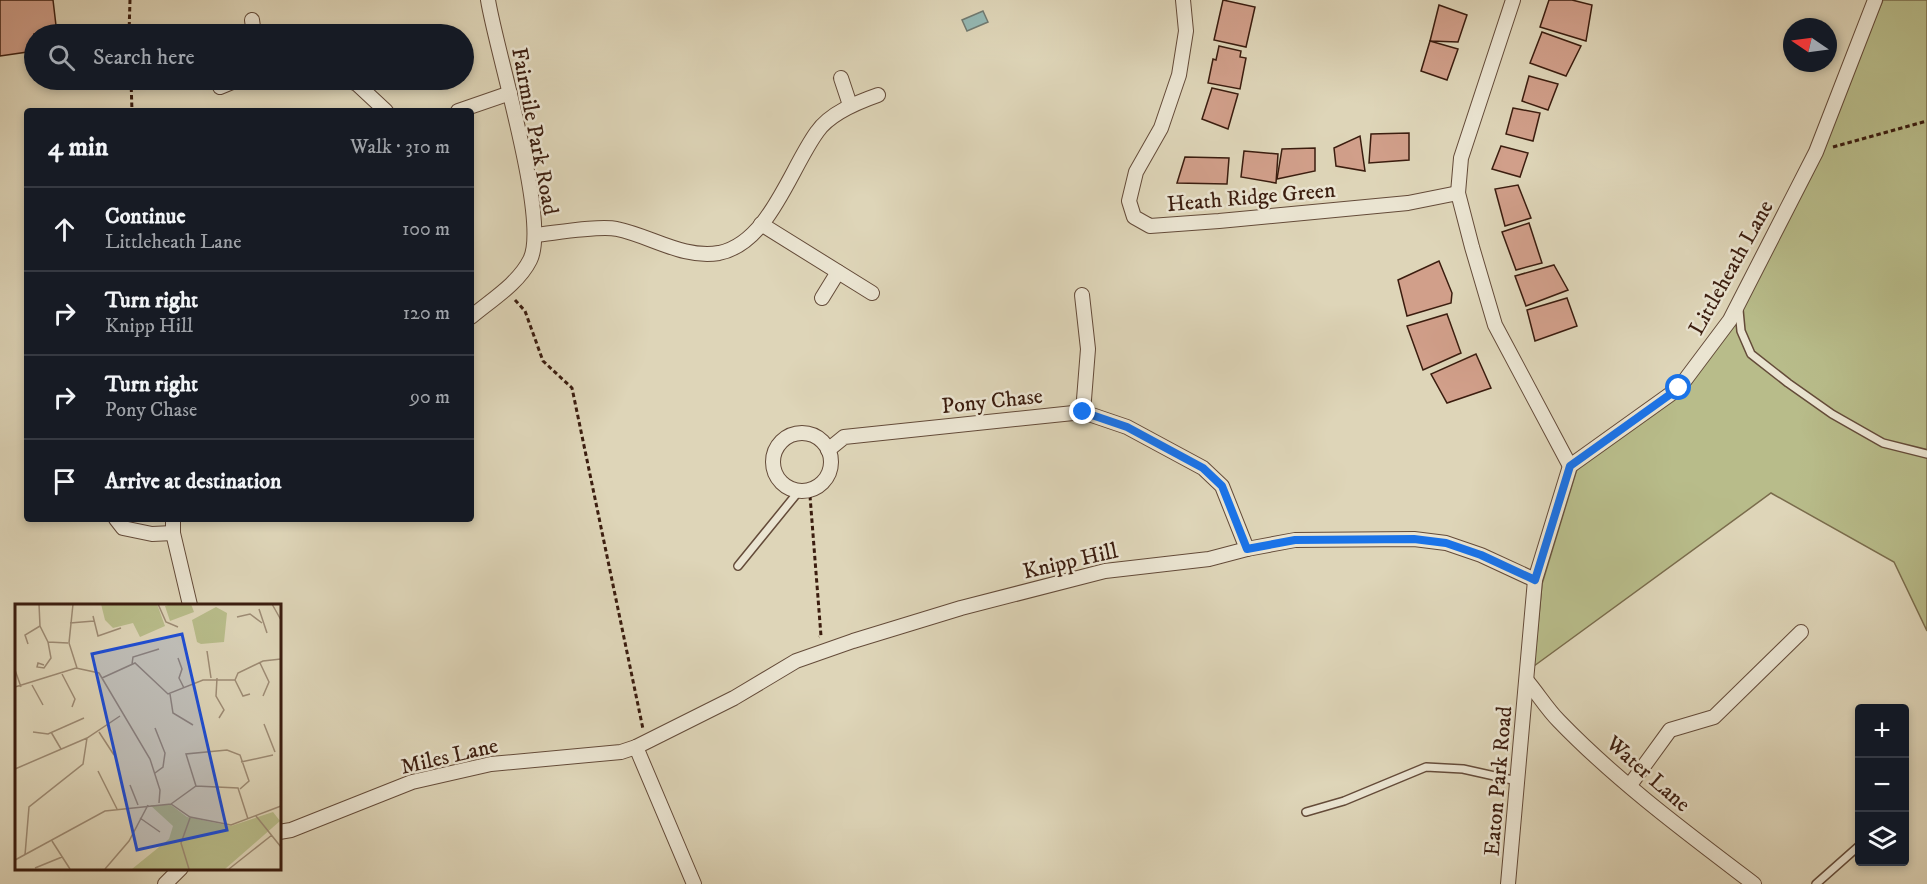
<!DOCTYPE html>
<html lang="en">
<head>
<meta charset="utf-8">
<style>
	:root { --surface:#171b24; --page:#242831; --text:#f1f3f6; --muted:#9ea1a6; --line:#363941 }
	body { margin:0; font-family:"IM FELL DW Pica",serif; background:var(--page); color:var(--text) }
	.controls { position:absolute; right:18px; bottom:18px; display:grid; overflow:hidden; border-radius:6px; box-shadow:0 3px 9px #0003 }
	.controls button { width:54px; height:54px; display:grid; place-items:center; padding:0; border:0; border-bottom:2px solid var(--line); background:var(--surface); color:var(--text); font:30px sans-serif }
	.compass { position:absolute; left:1783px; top:18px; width:54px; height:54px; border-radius:50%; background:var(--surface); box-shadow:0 3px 9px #0003; rotate:283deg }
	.stop { position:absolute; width:18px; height:18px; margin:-14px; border:4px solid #1a73e8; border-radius:50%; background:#fff }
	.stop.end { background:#1a73e8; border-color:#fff; box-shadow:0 2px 6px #0008 }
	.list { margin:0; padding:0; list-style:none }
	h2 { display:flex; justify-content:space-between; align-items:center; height:78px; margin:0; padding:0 24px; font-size:26px }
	h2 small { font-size:20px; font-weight:400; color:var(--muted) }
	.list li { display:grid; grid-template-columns:39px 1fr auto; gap:18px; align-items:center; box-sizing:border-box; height:84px; padding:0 24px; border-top:2px solid var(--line) }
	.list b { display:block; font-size:22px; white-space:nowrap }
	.list p { margin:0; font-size:20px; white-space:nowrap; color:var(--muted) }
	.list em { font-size:20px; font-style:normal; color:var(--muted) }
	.icon { flex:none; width:33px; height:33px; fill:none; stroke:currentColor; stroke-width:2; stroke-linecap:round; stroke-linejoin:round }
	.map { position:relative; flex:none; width:1927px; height:884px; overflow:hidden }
	.search { position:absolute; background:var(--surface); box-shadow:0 3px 9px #0003; left:24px; top:24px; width:450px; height:66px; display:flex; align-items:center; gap:15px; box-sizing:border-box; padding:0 21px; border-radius:33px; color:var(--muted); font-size:22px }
	.panel { position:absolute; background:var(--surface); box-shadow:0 3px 9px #0003; left:24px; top:108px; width:450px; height:414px; border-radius:6px }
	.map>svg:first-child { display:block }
	.green { fill:#b8bc8a; stroke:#7a6c4c; stroke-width:1.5 }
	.water { fill:#94b8b3; stroke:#707a71; stroke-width:1.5 }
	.building { fill:#d19f8a; stroke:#3b1d0f; stroke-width:1.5 }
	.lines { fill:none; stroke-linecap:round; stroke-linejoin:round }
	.service-casing { stroke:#644b39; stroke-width:10 }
	.minor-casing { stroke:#644b39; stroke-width:16 }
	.path { stroke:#3b1d0f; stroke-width:3; stroke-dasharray:4.5 3; stroke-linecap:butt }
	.service { stroke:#eae4d1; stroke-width:7 }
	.minor { stroke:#eae4d1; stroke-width:14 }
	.route { stroke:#1a73e8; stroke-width:8 }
	.labels { text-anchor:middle; stroke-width:5; stroke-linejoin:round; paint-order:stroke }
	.street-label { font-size:22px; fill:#3b1d0f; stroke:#eae4d1 }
	.inset-road { fill:none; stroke:#9d8b74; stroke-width:1.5 }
	.view { fill:#1d4ed8; fill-opacity:0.15; stroke:#1d4ed8; stroke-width:3 }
	.inset-edge { fill:none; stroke:#3b1d0f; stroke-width:3 }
</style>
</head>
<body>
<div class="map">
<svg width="1927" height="884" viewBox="0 0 1927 884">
	<rect width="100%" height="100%" fill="#ded5b8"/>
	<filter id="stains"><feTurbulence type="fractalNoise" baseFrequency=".00333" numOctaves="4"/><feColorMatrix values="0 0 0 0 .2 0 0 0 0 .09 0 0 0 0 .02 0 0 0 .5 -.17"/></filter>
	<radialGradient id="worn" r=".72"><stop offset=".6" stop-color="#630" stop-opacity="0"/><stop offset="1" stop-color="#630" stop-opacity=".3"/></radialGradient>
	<!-- green -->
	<polygon class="green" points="1883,0 1927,0 1927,631 1894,562 1771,493 1534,666 1542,584 1577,469 1684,392 1816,152"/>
	<!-- water -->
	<polygon class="water" points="983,11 988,22 967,31 962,20"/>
	<!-- building -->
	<g class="building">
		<polygon points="0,0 53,0 57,34 34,34 34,51 0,56"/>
		<polygon points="1223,0 1255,7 1246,47 1214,40"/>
		<polygon points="1549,0 1572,0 1592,5 1586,41 1540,27"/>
		<polygon points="1439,5 1467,15 1458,42 1430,41"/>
		<polygon points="1542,32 1581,46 1566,76 1530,63"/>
		<polygon points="1430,41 1458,49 1447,80 1421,71"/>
		<polygon points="1219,46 1241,51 1240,57 1246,58 1240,89 1208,83 1213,59 1216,60"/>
		<polygon points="1529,76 1558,84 1548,110 1522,101"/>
		<polygon points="1212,88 1238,94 1228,129 1202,119"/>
		<polygon points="1513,108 1540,113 1533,141 1506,134"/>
		<polygon points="1409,133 1409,160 1369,163 1371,134"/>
		<polygon points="1360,136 1365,171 1336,166 1334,148"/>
		<polygon points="1501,146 1528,153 1520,177 1492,169"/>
		<polygon points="1315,148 1315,171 1277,179 1282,149"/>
		<polygon points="1244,151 1278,154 1276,183 1241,177"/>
		<polygon points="1185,157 1229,158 1227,184 1177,183"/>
		<polygon points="1518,185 1531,218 1505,226 1495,189"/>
		<polygon points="1529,223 1542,263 1516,270 1502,232"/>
		<polygon points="1439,261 1452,293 1451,303 1407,316 1398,280"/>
		<polygon points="1554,265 1568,290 1526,306 1515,276"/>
		<polygon points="1567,298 1577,326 1535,341 1527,310"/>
		<polygon points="1447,314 1461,353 1423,370 1407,326"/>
		<polygon points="1476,354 1491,388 1447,403 1431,374"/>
	</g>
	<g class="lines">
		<defs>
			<g id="service">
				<polyline points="1739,310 1741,331 1751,354 1788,383 1832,414 1883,443 1927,454"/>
				<polyline points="738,566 799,491"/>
				<polyline points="1306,812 1344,801 1426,767 1463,769 1517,781"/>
				<polyline points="1816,884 1860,845"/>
			</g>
			<g id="minor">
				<polyline points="1183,0 1186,31 1179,75 1161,128 1136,172 1129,201 1134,217 1150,226 1219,221 1408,203 1458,193"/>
				<polyline points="1513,0 1461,158 1458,193 1472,247 1495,325 1570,466"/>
				<polyline points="252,20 254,34"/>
				<polyline points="841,78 850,105"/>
				<polyline points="348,80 357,84 386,111"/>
				<polyline points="220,87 237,80"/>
				<polyline points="458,111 510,93"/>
				<polyline points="761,224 872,293"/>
				<path d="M 535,235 C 555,233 600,225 617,229 C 651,236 683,259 719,253 C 769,243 790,169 817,132 C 830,113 858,102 878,95"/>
				<polyline points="1082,295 1088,349 1083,412"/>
				<polyline points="822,298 838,272"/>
				<path d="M 471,317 C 491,300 518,284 530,260 C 550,221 496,51 488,0"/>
				<circle cx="802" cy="462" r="29"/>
				<polyline points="828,450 844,437 1083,412 1127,427 1203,468 1222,486 1247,549"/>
				<polyline points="116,519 123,528 152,534 173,533"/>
				<polyline points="173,519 173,533 190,605"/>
				<path d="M 1527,681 C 1538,694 1547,709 1559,721 C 1618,782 1687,833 1754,884"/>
				<polyline points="636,747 694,884"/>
				<polyline points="1630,785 1670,730 1714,717 1801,632"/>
				<polyline points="279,832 291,830 412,782 491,764 621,752 636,747 734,698 796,661 853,641 961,608 1105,571 1209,559 1247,549 1295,540 1414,539 1446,543 1481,555 1535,580"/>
				<polyline points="165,884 181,868"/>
				<polyline points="1508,884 1535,580 1570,466 1679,388 1730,320 1816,152 1875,0"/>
			</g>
		</defs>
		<!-- service casing -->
		<use href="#service" class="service-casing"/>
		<!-- minor casing -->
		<use href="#minor" class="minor-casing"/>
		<!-- path -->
		<g class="path">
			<polyline points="129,34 130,0"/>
			<polyline points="131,80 132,111"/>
			<polyline points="1833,147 1927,121"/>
			<polyline points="515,300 525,311 543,361 572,388 643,729"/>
			<polyline points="810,496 821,636 819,637"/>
		</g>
		<!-- service -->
		<use href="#service" class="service"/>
		<!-- minor -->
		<use href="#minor" class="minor"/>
	</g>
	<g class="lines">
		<!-- route -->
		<polyline class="route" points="1083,412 1127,427 1203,468 1222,486 1247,549 1295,540 1414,539 1446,543 1481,555 1535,580 1570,466 1679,388"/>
	</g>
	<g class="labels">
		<!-- street labels -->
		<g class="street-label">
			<text transform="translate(536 131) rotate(79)" y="8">Fairmile Park Road</text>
			<text transform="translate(1251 196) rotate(-5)" y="8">Heath Ridge Green</text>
			<text transform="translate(1730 267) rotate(-61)" y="8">Littleheath Lane</text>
			<text transform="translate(992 400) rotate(-6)" y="8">Pony Chase</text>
			<text transform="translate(1070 560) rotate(-13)" y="8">Knipp Hill</text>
			<text transform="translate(449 755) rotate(-13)" y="8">Miles Lane</text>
			<text transform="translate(1649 773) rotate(41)" y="8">Water Lane</text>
			<text transform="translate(1497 781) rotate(-85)" y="8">Eaton Park Road</text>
		</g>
	</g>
	<!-- overview -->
	<g transform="translate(15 604)">
		<rect width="266" height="266" fill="#ded5b8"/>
		<path d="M 86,0 L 142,0 L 150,22 L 125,33 L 118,19 L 98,24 L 90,16 ZM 156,0 L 176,0 L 179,8 L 155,17 L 150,2 ZM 201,3 L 212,9 L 209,38 L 186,40 L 182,38 L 177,16 ZM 135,201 L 156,201 L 172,213 L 216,222 L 258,208 L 265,217 L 210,265 L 117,265 L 154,235 L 158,222 Z" fill="#b8bc8a"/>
		<path class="inset-road" d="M 24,0 L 25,22 L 33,38 L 53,39M 58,0 L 54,39 L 62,64M 143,0 L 151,18 L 163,23M 257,0 L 266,16M 244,5 L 252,29M 78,12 L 83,32 L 106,24M 222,13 L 235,10 L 247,19M 55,19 L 79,17M 13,40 L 10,31 L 25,22M 192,47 L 196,74M 163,54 L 167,65 L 164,74 L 169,84M 245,59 L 254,78 L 248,92M 117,60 L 118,53 L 144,45M 29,61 L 23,59 L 22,63 L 29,64 L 36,54 L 33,38M 0,66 L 6,83M 47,70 L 60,95 L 57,103M 87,74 L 120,59 L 153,90 L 188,76 L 220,76M 202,74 L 201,92 L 209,106 L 204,114M 220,76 L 223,69 L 248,57 L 266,55M 220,76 L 228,92 L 235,90M 17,81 L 28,101M 0,83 L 61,64 L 84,69 L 135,155 L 145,186 L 144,199M 155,90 L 158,109 L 178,121M 249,120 L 260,148M 18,128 L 33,130 L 69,114M 36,128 L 46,145M 84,128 L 99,151M 226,158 L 258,151M 0,165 L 72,134 L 105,112M 83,167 L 102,205M 140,169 L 148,163 L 150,149 L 140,124M 115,181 L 123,201M 181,182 L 171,150 L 212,146 L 225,151 L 234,177 L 225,185M 156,200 L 181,182 L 223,184 L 233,215M 241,212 L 266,243M 125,214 L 145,228M 37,237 L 55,265M 10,251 L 14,203 L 68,160 L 72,134M 0,256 L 90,207 L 156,200 L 175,213 L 216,221 L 266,202M 20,264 L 47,253M 90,265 L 114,237 L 133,201M 174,265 L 166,239 L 175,214M 214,265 L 257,231"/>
		<path class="view" d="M 167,30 L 212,226 L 122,246 L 77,50 Z"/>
		<rect width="266" height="266" class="inset-edge"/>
	</g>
	<rect width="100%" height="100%" filter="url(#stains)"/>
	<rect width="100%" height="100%" fill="url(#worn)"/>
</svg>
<div class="controls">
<button>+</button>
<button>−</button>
<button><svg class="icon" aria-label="layers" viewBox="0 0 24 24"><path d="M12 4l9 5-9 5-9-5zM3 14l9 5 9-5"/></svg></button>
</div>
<svg class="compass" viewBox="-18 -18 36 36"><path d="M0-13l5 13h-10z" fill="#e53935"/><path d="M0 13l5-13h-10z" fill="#9ea1a6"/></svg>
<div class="stop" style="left:1679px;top:388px"></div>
<div class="stop end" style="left:1083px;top:412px"></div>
<div class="search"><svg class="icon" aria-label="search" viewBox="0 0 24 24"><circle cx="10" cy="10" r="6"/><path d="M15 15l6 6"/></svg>Search here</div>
<section class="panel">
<h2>4 min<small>Walk · 310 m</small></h2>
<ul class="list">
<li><svg class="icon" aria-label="ahead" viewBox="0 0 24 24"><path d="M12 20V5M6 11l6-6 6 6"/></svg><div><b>Continue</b><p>Littleheath Lane</p></div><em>100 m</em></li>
<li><svg class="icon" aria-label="right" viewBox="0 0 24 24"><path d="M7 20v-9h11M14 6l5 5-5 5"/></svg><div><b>Turn right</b><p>Knipp Hill</p></div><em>120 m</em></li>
<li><svg class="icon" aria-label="right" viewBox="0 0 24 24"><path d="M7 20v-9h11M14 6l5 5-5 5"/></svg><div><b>Turn right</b><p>Pony Chase</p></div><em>90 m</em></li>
<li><svg class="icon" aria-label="arrive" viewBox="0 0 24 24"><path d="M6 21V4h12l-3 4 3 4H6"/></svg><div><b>Arrive at destination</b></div></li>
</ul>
</section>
</div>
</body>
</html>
